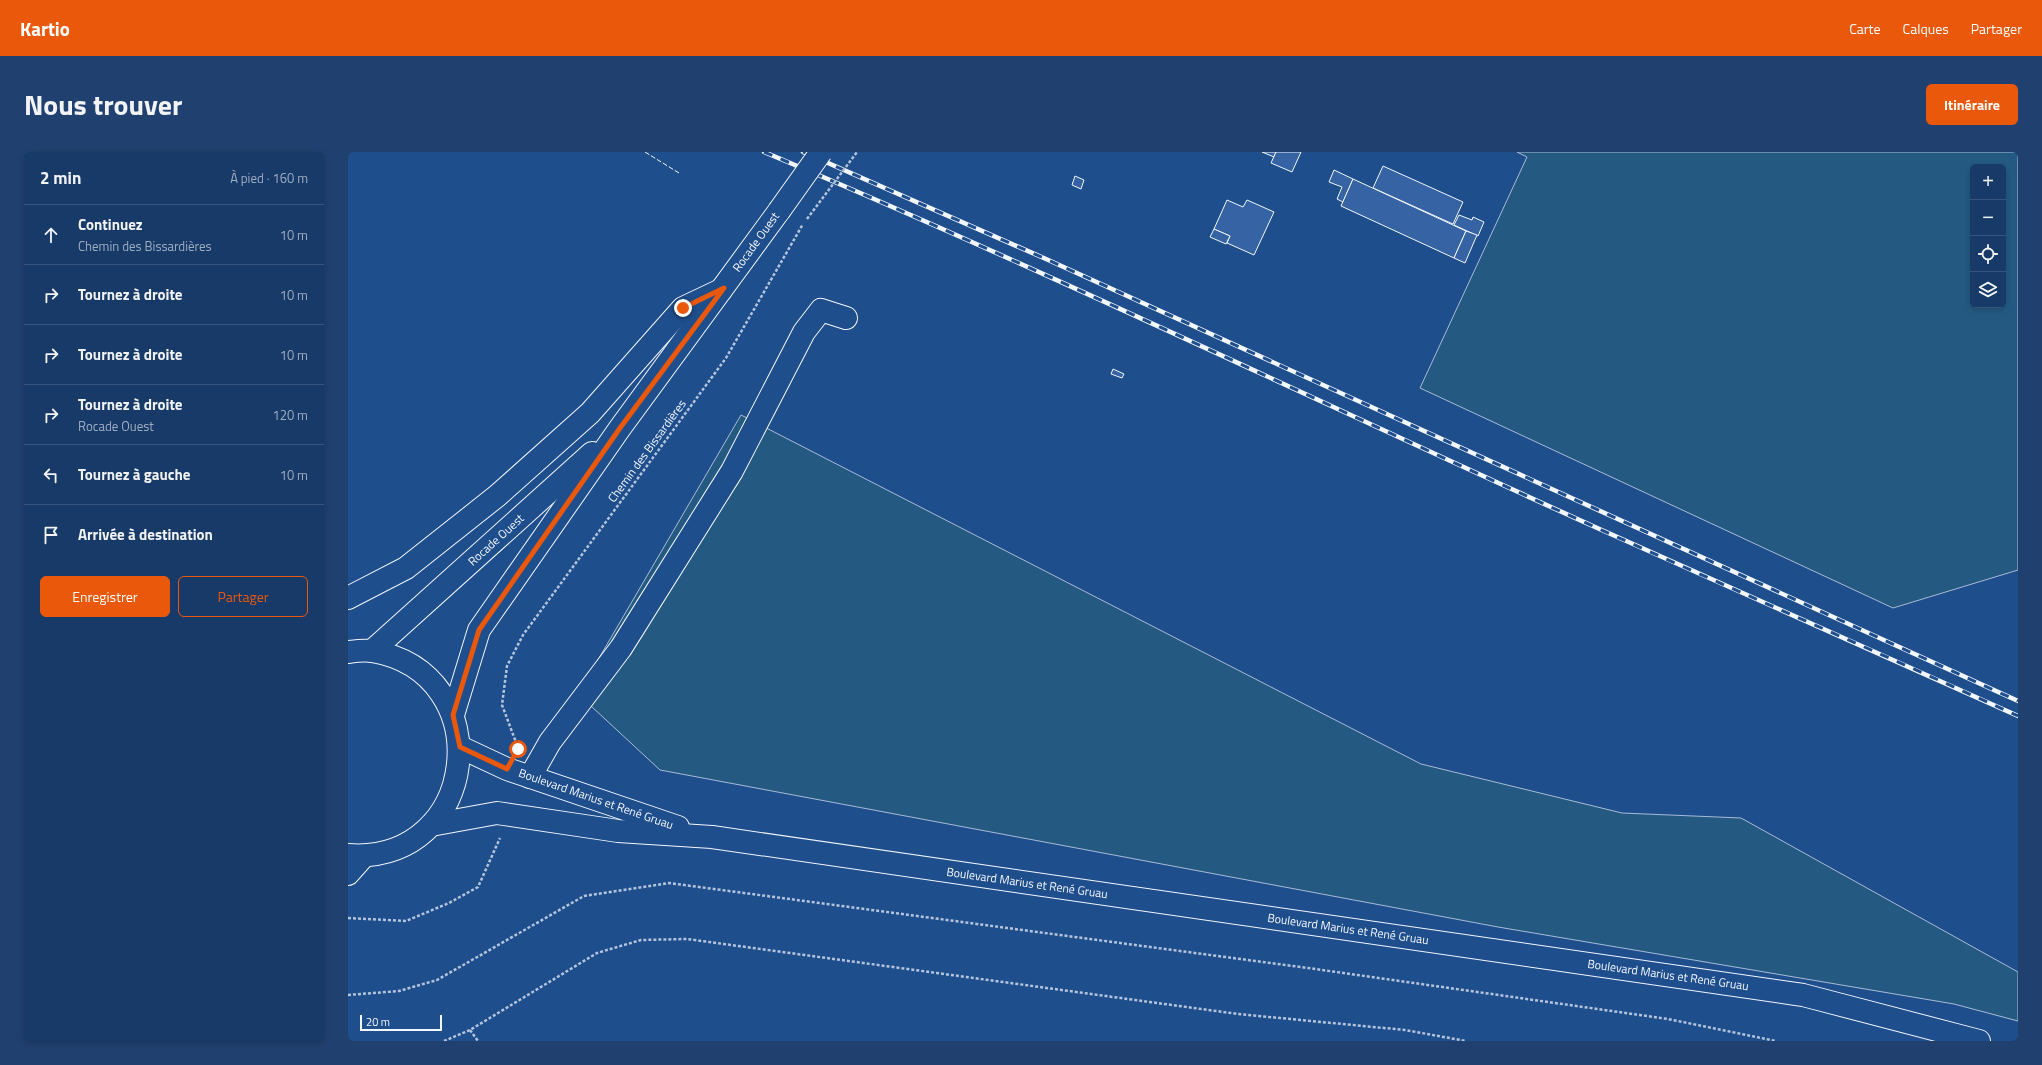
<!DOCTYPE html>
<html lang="fr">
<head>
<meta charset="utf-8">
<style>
	:root { --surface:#173a69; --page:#20416f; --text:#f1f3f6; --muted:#9eadc0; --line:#36547d; --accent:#ea580c }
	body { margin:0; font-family:"Titillium Web",sans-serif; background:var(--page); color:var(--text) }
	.controls { position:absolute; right:12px; top:12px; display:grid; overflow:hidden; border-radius:6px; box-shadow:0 2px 6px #0003 }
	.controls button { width:36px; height:36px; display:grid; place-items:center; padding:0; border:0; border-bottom:1px solid var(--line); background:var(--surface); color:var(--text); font:20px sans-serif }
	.scale { position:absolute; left:12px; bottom:10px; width:82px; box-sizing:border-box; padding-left:4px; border:2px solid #f2f6ff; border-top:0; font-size:11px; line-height:14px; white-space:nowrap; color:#f2f6ff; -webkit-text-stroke:3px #1f4e8c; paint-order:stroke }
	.stop { position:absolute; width:12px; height:12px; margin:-9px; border:3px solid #ea580c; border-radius:50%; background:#fff }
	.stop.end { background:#ea580c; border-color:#fff; box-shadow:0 1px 4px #0008 }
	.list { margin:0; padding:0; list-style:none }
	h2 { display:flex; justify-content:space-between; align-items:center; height:52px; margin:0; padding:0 16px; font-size:17px }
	h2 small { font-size:13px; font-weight:400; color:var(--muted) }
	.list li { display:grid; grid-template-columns:26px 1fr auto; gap:12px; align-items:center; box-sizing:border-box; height:60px; padding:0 16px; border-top:1px solid var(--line) }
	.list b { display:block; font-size:15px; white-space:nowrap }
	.list p { margin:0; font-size:13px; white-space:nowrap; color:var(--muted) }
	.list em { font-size:13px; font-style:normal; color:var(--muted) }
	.actions { display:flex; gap:8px; padding:12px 16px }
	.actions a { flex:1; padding:9px 0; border:1px solid var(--accent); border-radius:6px; text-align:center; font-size:14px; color:var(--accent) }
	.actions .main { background:var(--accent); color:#fff }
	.icon { flex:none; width:22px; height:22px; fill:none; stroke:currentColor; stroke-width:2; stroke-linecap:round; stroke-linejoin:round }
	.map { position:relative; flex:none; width:1670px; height:889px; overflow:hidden; border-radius:6px }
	header { display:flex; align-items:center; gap:24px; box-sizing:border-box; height:56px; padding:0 20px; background:var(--accent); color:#fff }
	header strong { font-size:19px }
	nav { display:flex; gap:22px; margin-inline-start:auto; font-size:14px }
	.intro { display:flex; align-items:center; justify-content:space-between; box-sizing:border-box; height:96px; padding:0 24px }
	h1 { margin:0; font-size:28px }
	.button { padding:10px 18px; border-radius:6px; background:var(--accent); color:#fff; font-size:14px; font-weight:700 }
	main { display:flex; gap:24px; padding:0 24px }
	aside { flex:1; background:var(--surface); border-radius:6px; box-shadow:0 2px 6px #0003 }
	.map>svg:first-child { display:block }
	.green { fill:#245a82; stroke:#a8bbd7; fill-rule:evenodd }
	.building { fill:#3563a3; stroke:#f2f6ff }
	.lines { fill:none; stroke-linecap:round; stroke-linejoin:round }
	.minor-casing { stroke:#f2f6ff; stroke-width:24 }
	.major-casing { stroke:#f2f6ff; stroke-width:24 }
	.path { stroke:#b3c4dc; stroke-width:2.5; stroke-dasharray:3 2; stroke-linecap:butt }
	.minor { stroke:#1f4e8c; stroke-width:22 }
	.major { stroke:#1f4e8c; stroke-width:22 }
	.rail-casing { stroke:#f2f6ff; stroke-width:4.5 }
	.rail { stroke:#1f4e8c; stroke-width:3; stroke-dasharray:9; stroke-linecap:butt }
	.major-bridge-casing { stroke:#f2f6ff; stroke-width:24; stroke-linecap:butt }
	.path-bridge { stroke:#b3c4dc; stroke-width:2.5; stroke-dasharray:3 2; stroke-linecap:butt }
	.major-bridge { stroke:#1f4e8c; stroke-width:22 }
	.fence { stroke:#f2f6ff; stroke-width:1; stroke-dasharray:5 2; stroke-linecap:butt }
	.route { stroke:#ea580c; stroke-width:5 }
	.labels { text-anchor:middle; stroke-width:3; stroke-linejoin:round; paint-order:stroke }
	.street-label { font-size:12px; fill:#f2f6ff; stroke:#1f4e8c }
</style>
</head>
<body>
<header>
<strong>Kartio</strong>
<nav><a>Carte</a><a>Calques</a><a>Partager</a></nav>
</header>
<div class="intro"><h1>Nous trouver</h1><a class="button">Itinéraire</a></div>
<main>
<aside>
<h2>2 min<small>À pied · 160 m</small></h2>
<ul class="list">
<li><svg class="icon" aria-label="ahead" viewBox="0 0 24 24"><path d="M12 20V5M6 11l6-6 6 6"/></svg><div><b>Continuez</b><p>Chemin des Bissardières</p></div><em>10 m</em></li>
<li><svg class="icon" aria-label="right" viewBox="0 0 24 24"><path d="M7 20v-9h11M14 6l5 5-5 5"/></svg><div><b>Tournez à droite</b></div><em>10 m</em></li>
<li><svg class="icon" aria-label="right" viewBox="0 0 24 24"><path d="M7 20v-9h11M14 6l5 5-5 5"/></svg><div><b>Tournez à droite</b></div><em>10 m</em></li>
<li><svg class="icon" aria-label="right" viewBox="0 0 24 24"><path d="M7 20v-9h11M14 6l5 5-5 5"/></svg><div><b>Tournez à droite</b><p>Rocade Ouest</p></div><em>120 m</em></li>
<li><svg class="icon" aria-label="left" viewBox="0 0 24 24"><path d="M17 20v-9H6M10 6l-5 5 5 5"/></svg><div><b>Tournez à gauche</b></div><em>10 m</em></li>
<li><svg class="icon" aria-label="arrive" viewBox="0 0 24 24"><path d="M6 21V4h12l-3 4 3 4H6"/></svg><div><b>Arrivée à destination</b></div></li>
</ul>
<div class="actions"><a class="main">Enregistrer</a><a>Partager</a></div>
</aside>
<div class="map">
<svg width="1670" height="889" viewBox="0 0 1670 889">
	<rect width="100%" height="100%" fill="#1f4e8c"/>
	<!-- green -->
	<g class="green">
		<path d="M 1169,0 L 1670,0 L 1670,418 L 1545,456 L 1072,236 L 1179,5 ZM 1625,15 L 1655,15 L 1655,153 L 1625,153 Z"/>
		<polygon points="393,263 1073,612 1274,661 1393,666 1670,820 1670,869 1606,852 1150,775 312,618 230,542"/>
	</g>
	<!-- building -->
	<g class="building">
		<polygon points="914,0 928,0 926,5"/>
		<polygon points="928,0 953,0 944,20 923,11"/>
		<polygon points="1035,14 1115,50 1105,72 1025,36"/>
		<polygon points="986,18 1005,27 995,50 989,47 994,35 981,30"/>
		<polygon points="727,24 736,28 733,37 724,33"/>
		<polygon points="1005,27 1118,79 1106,106 993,54"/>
		<polygon points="879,48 895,55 899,48 926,60 906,103 879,91 882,84 866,77"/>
		<polygon points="1111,63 1124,68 1125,65 1136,70 1130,84 1106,73"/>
		<polygon points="866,77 882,84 878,92 862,85"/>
		<polygon points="1118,79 1129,83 1117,111 1106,106"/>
		<polygon points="765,217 776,222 774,226 763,222"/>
	</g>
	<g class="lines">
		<defs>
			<g id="minor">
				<polyline points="182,625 202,590 273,496 384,319 456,180 473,158 498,166"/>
				<polyline points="0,722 16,704"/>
			</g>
			<g id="major">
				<polyline points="0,446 58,416 149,344 242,261 335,156 373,138"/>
				<polyline points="24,499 244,301"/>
				<path d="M 0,500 C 8,499 17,498 24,499 C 153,521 132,713 0,703"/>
				<polyline points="105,563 131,478 272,276 431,59"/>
				<polyline points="112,595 159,617 330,675"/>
				<polyline points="83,673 149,661 270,679 364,685 1455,843 1631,889"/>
			</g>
		</defs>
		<!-- minor casing -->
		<use href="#minor" class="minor-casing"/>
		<!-- major casing -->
		<use href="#major" class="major-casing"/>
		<!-- path -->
		<g class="path">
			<polyline points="169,593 154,553 159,514 175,483 378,206 455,72"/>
			<polyline points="0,766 58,769 101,751 130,735 152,686"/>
			<polyline points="0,843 51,839 89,828 236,744 321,731 960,816 1320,867 1428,889"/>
			<polyline points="122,878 130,889"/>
			<polyline points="96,889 122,878 249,801 293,788 339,787 890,862 1057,878 1118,889"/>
		</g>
		<!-- minor -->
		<use href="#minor" class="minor"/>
		<!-- major -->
		<use href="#major" class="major"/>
		<defs>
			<g id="rail">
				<path d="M 416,0 C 697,118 971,250 1247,375 C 1388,439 1530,500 1670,564"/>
				<polyline points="455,0 698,107 1670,549"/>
			</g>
		</defs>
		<!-- rail casing -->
		<use href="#rail" class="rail-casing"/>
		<!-- rail -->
		<use href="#rail" class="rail"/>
		<defs>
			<polyline id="major-bridge" points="431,59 473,0"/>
		</defs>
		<!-- major-bridge casing -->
		<use href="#major-bridge" class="major-bridge-casing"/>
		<!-- path-bridge -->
		<polyline class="path-bridge" points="459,67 509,0"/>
		<!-- major-bridge -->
		<use href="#major-bridge" class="major-bridge"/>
		<!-- fence -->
		<polyline class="fence" points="297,0 331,21"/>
	</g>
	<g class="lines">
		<!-- route -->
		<polyline class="route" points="170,597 159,617 112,595 105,563 131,478 272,276 376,136 335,156"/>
	</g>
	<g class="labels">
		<!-- street labels -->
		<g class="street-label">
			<text transform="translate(408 90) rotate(-54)" y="4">Rocade Ouest</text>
			<text transform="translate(299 299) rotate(-54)" y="4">Chemin des Bissardières</text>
			<text transform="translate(148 388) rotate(-42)" y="4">Rocade Ouest</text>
			<text transform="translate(248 647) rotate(19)" y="4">Boulevard Marius et René Gruau</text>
			<text transform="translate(679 731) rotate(8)" y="4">Boulevard Marius et René Gruau</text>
			<text transform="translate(1000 777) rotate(8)" y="4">Boulevard Marius et René Gruau</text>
			<text transform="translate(1320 823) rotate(8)" y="4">Boulevard Marius et René Gruau</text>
		</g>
	</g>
</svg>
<div class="controls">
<button>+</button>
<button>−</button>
<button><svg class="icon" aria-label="locate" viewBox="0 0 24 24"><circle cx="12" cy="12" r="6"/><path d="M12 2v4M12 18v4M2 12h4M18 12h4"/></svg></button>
<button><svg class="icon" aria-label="layers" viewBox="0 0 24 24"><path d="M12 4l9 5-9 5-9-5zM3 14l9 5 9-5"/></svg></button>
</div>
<div class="scale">20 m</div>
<div class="stop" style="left:170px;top:597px"></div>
<div class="stop end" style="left:335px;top:156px"></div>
</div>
</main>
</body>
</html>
